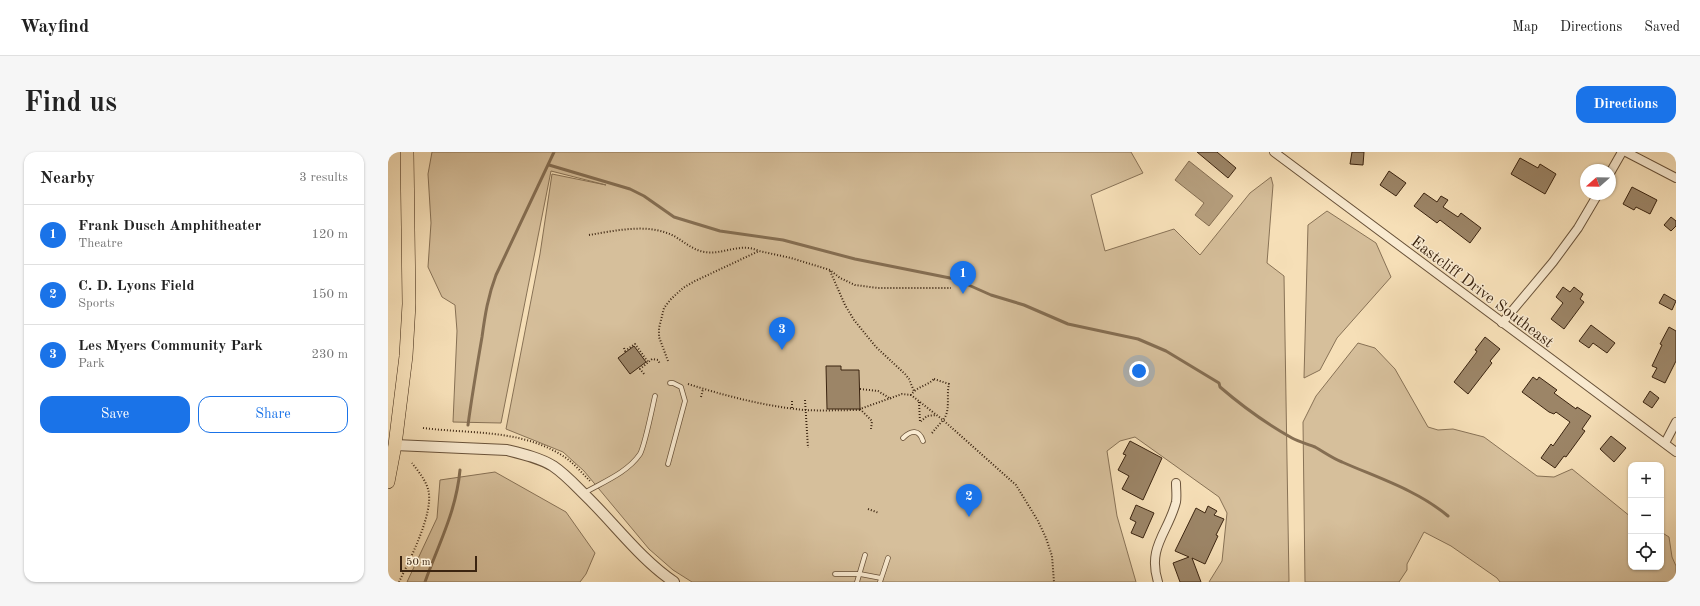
<!DOCTYPE html>
<html lang="en">
<head>
<meta charset="utf-8">
<style>
	:root { --surface:#fff; --page:#f6f6f6; --text:#222; --muted:#767676; --line:#e0e0e0; --accent:#1a73e8 }
	body { margin:0; font-family:"Old Standard TT",serif; background:var(--page); color:var(--text) }
	.controls { position:absolute; right:12px; bottom:12px; display:grid; overflow:hidden; border-radius:8px; box-shadow:0 1px 3px #0004 }
	.controls button { width:36px; height:36px; display:grid; place-items:center; padding:0; border:0; border-bottom:1px solid var(--line); background:var(--surface); color:var(--text); font:20px sans-serif }
	.compass { position:absolute; left:1192px; top:12px; width:36px; height:36px; border-radius:50%; background:var(--surface); box-shadow:0 1px 3px #0004; rotate:250deg }
	.scale { position:absolute; left:12px; bottom:10px; width:77px; box-sizing:border-box; padding-left:4px; border:2px solid #3b2410; border-top:0; font-size:11px; line-height:14px; white-space:nowrap; color:#3b2410; -webkit-text-stroke:3px #f9ead0; paint-order:stroke }
	.you { position:absolute; left:751px; top:219px; width:14px; height:14px; margin:-10px; border:3px solid #fff; border-radius:50%; background:#1a73e8; box-shadow:0 0 0 6px #1a73e833 }
	.badge { display:grid; place-items:center; width:26px; height:26px; border-radius:50%; background:var(--accent); color:#fff; font-size:13px; font-weight:700 }
	.pin { position:absolute; translate:-50% -33px; filter:drop-shadow(0 1px 2px #0008) }
	.pin::after { content:''; position:absolute; top:21px; width:14px; height:12px; background:inherit; clip-path:polygon(0 0,100% 0,50% 100%) }
	.list { margin:0; padding:0; list-style:none }
	h2 { display:flex; justify-content:space-between; align-items:center; height:52px; margin:0; padding:0 16px; font-size:17px }
	h2 small { font-size:13px; font-weight:400; color:var(--muted) }
	.list li { display:grid; grid-template-columns:26px 1fr auto; gap:12px; align-items:center; box-sizing:border-box; height:60px; padding:0 16px; border-top:1px solid var(--line) }
	.list b { display:block; font-size:15px; white-space:nowrap }
	.list p { margin:0; font-size:13px; white-space:nowrap; color:var(--muted) }
	.list em { font-size:13px; font-style:normal; color:var(--muted) }
	.actions { display:flex; gap:8px; padding:12px 16px }
	.actions a { flex:1; padding:9px 0; border:1px solid var(--accent); border-radius:12px; text-align:center; font-size:14px; color:var(--accent) }
	.actions .main { background:var(--accent); color:#fff }
	.icon { flex:none; width:22px; height:22px; fill:none; stroke:currentColor; stroke-width:2; stroke-linecap:round; stroke-linejoin:round }
	.map { position:relative; flex:none; width:1288px; height:430px; overflow:hidden; border-radius:12px }
	header { display:flex; align-items:center; gap:24px; box-sizing:border-box; height:56px; padding:0 20px; background:var(--surface); border-bottom:1px solid var(--line) }
	header strong { font-size:19px }
	nav { display:flex; gap:22px; margin-inline-start:auto; font-size:14px }
	.intro { display:flex; align-items:center; justify-content:space-between; box-sizing:border-box; height:96px; padding:0 24px }
	h1 { margin:0; font-size:28px }
	.button { padding:10px 18px; border-radius:12px; background:var(--accent); color:#fff; font-size:14px; font-weight:700 }
	main { display:flex; gap:24px; padding:0 24px }
	aside { flex:1; background:var(--surface); border-radius:12px; box-shadow:0 1px 3px #0004 }
	.map>svg:first-child { display:block }
	.green { fill:#d6bf9b; stroke:#887256 }
	.water { fill:#b69f7e; stroke:#856e52 }
	.lines { fill:none; stroke-linecap:round; stroke-linejoin:round }
	.stream { stroke:#856e52; stroke-width:3 }
	.building { fill:#9c8567; stroke:#3b2410 }
	.service-casing { stroke:#6a533a; stroke-width:5.5 }
	.minor-casing { stroke:#6a533a; stroke-width:10 }
	.tertiary-casing { stroke:#6a533a; stroke-width:12 }
	.primary-casing { stroke:#3b2410; stroke-width:14 }
	.path { stroke:#3b2410; stroke-width:2; stroke-dasharray:1 2; stroke-linecap:butt }
	.service { stroke:#f9ead0; stroke-width:4 }
	.minor { stroke:#f9ead0; stroke-width:8 }
	.tertiary { stroke:#f9ead0; stroke-width:10 }
	.primary { stroke:#f6dfb7; stroke-width:13 }
	.labels { text-anchor:middle; stroke-width:3; stroke-linejoin:round; paint-order:stroke }
	.street-label { font-size:16px; fill:#3b2410; stroke:#f9ead0 }
</style>
</head>
<body>
<header>
<strong>Wayfind</strong>
<nav><a>Map</a><a>Directions</a><a>Saved</a></nav>
</header>
<div class="intro"><h1>Find us</h1><a class="button">Directions</a></div>
<main>
<aside>
<h2>Nearby<small>3 results</small></h2>
<ul class="list">
<li><span class="badge">1</span><div><b>Frank Dusch Amphitheater</b><p>Theatre</p></div><em>120 m</em></li>
<li><span class="badge">2</span><div><b>C. D. Lyons Field</b><p>Sports</p></div><em>150 m</em></li>
<li><span class="badge">3</span><div><b>Les Myers Community Park</b><p>Park</p></div><em>230 m</em></li>
</ul>
<div class="actions"><a class="main">Save</a><a>Share</a></div>
</aside>
<div class="map">
<svg width="1288" height="430" viewBox="0 0 1288 430">
	<rect width="100%" height="100%" fill="#f6dfb7"/>
	<filter id="stains"><feTurbulence type="fractalNoise" baseFrequency=".005" numOctaves="4"/><feColorMatrix values="0 0 0 0 .2 0 0 0 0 .09 0 0 0 0 .02 0 0 0 .5 -.17"/></filter>
	<radialGradient id="worn" r=".72"><stop offset=".6" stop-color="#630" stop-opacity="0"/><stop offset="1" stop-color="#630" stop-opacity=".3"/></radialGradient>
	<!-- green -->
	<g class="green">
		<polygon points="44,0 743,0 755,21 703,43 717,99 786,77 812,103 862,41 883,25 885,33 879,111 896,124 901,430 821,430 834,409 839,361 831,345 747,285 732,289 719,299 729,364 748,430 304,430 285,418 261,397 196,319 175,300 118,277 152,102 164,22 218,33 163,19 113,271 65,270 69,179 67,153 54,145 40,115 43,71 40,22"/>
		<polygon points="939,59 988,91 1003,125 949,186 932,218 916,226 920,73"/>
		<polygon points="970,191 987,196 1007,217 1040,275 1050,278 1065,277 1096,285 1149,324 1166,325 1184,317 1243,365 1243,415 1273,415 1273,380 1281,385 1284,405 1288,414 1288,430 1112,430 1109,426 1063,394 1036,380 1019,412 1019,418 1011,430 917,430 915,270 928,244"/>
		<polygon points="107,320 178,360 207,401 198,422 192,430 19,430 49,366 52,328"/>
	</g>
	<!-- water -->
	<polygon class="water" points="801,9 845,44 821,74 807,63 816,51 787,28"/>
	<g class="lines">
		<!-- stream -->
		<g class="stream">
			<path d="M 161,13 L 242,37 L 256,44 L 286,65 L 332,79 L 395,88 L 467,107 L 567,127 L 603,143 L 636,153 L 680,172 L 750,187 L 778,199 L 831,231 L 832,235 C 854,254 879,272 904,286 C 911,290 920,292 927,295 C 936,300 944,306 954,310 C 990,326 1029,338 1060,364"/>
			<path d="M 80,273 C 84,243 89,214 94,185 C 97,163 100,144 108,123 L 166,0"/>
			<path d="M 37,430 C 51,391 68,360 72,318"/>
		</g>
	</g>
	<!-- building -->
	<g class="building">
		<polygon points="809,0 829,0 848,16 840,26"/>
		<polygon points="964,0 976,0 975,13 962,12"/>
		<polygon points="1132,6 1150,16 1152,12 1168,22 1157,42 1123,22"/>
		<polygon points="1001,19 1018,31 1008,44 992,33"/>
		<polygon points="1244,35 1269,48 1262,62 1248,55 1246,58 1235,52"/>
		<polygon points="1036,41 1049,50 1053,44 1060,48 1055,55 1070,65 1073,61 1093,76 1082,91 1052,68 1049,71 1026,54"/>
		<polygon points="1283,65 1288,69 1288,74 1283,79 1276,73"/>
		<polygon points="1175,135 1182,140 1186,135 1195,142 1192,147 1196,150 1176,177 1163,167 1175,151 1168,145"/>
		<polygon points="1276,142 1288,149 1284,158 1271,151"/>
		<polygon points="1203,173 1227,191 1219,201 1205,191 1201,196 1191,189"/>
		<polygon points="1281,175 1288,179 1288,209 1277,231 1264,225 1269,216 1264,214 1274,193 1272,192"/>
		<polygon points="1097,185 1112,197 1102,209 1104,211 1080,242 1066,230 1088,201 1089,199 1087,198"/>
		<polygon points="246,194 258,210 242,222 230,206"/>
		<polygon points="438,214 453,214 453,218 471,218 472,257 439,257"/>
		<polygon points="1145,225 1149,228 1151,225 1169,238 1166,241 1188,257 1189,255 1203,264 1194,277 1197,279 1178,305 1176,304 1167,316 1153,306 1163,292 1165,294 1182,270 1168,260 1166,262 1161,260 1134,240"/>
		<polygon points="1262,239 1271,246 1264,256 1255,250"/>
		<polygon points="1223,284 1238,296 1226,310 1212,297"/>
		<polygon points="742,289 774,306 755,348 734,337 741,324 730,318 738,303 735,302"/>
		<polygon points="748,353 766,361 755,386 743,381 748,370 742,367"/>
		<polygon points="820,354 829,359 826,363 836,367 828,383 830,384 817,412 804,406 813,430 792,430 785,411 801,405 787,399 808,356 817,361"/>
	</g>
	<g class="lines">
		<defs>
			<g id="service">
				<path d="M 515,286 C 523,278 531,277 535,289"/>
				<polyline points="280,312 297,249 293,235 285,231 282,231"/>
				<path d="M 196,341 C 215,330 239,321 252,302 C 257,293 264,257 267,244"/>
				<polyline points="447,422 472,422 493,426"/>
				<polyline points="469,430 477,403"/>
				<polyline points="492,430 500,406"/>
			</g>
			<g id="minor">
				<polyline points="886,0 1288,300"/>
				<polyline points="1238,0 1288,26"/>
				<polyline points="1222,21 1234,0"/>
				<polyline points="1114,171 1165,110 1190,76 1210,42"/>
				<polyline points="1277,291 1288,270"/>
				<path d="M 770,430 C 759,395 780,381 788,350 C 789,344 788,337 788,331"/>
			</g>
			<path id="tertiary" d="M 7,293 L 119,298 C 135,302 152,306 165,314 C 177,322 187,333 197,343 C 227,372 252,407 286,430"/>
			<polyline id="primary" points="0,330 7,293 18,204 21,152 19,0"/>
		</defs>
		<!-- service casing -->
		<use href="#service" class="service-casing"/>
		<!-- minor casing -->
		<use href="#minor" class="minor-casing"/>
		<!-- tertiary casing -->
		<use href="#tertiary" class="tertiary-casing"/>
		<!-- primary casing -->
		<use href="#primary" class="primary-casing"/>
		<!-- path -->
		<g class="path">
			<path d="M 201,83 C 226,79 255,72 279,81 C 292,85 302,98 317,100 C 335,103 353,90 371,99"/>
			<polyline points="442,119 457,153 466,168 488,195 517,222 521,227 526,239"/>
			<polyline points="236,196 237,199 247,192 260,210"/>
			<polyline points="280,209 271,185 271,176 276,156 283,147 295,136 307,129 371,99 403,106 442,118 452,126 467,133 490,136 563,136"/>
			<polyline points="256,222 252,217 264,207 270,208 272,212"/>
			<path d="M 546,227 L 561,232 C 558,244 563,259 555,268 L 523,243 C 528,235 539,234 546,227 Z"/>
			<path d="M 300,232 C 338,244 376,254 416,258 C 435,259 454,258 474,258"/>
			<polyline points="472,237 490,239 503,247"/>
			<polyline points="313,245 315,237"/>
			<polyline points="417,248 420,296"/>
			<polyline points="531,250 532,270 539,264 548,263"/>
			<polyline points="404,256 404,248"/>
			<path d="M 35,276 C 83,282 133,277 175,304 C 185,310 194,321 202,329"/>
			<polyline points="483,277 484,269 472,257 514,242 523,243"/>
			<polyline points="544,281 555,268 628,333 650,369 658,386 664,404 666,430"/>
			<polyline points="480,357 491,361"/>
			<path d="M 11,430 C 21,409 47,360 40,337 C 37,327 30,319 24,311"/>
		</g>
		<!-- service -->
		<use href="#service" class="service"/>
		<!-- minor -->
		<use href="#minor" class="minor"/>
		<!-- tertiary -->
		<use href="#tertiary" class="tertiary"/>
		<!-- primary -->
		<use href="#primary" class="primary"/>
	</g>
	<g class="labels">
		<!-- street labels -->
		<g class="street-label">
			<text transform="translate(1095 139) rotate(37)" y="6">Eastcliff Drive Southeast</text>
		</g>
	</g>
	<rect width="100%" height="100%" filter="url(#stains)"/>
	<rect width="100%" height="100%" fill="url(#worn)"/>
</svg>
<div class="controls">
<button>+</button>
<button>−</button>
<button><svg class="icon" aria-label="locate" viewBox="0 0 24 24"><circle cx="12" cy="12" r="6"/><path d="M12 2v4M12 18v4M2 12h4M18 12h4"/></svg></button>
</div>
<svg class="compass" viewBox="-18 -18 36 36"><path d="M0-13l5 13h-10z" fill="#e53935"/><path d="M0 13l5-13h-10z" fill="#767676"/></svg>
<div class="scale">50 m</div>
<div class="you"></div>
<div class="pin badge" style="left:575px;top:142px">1</div>
<div class="pin badge" style="left:581px;top:365px">2</div>
<div class="pin badge" style="left:394px;top:198px">3</div>
</div>
</main>
</body>
</html>
